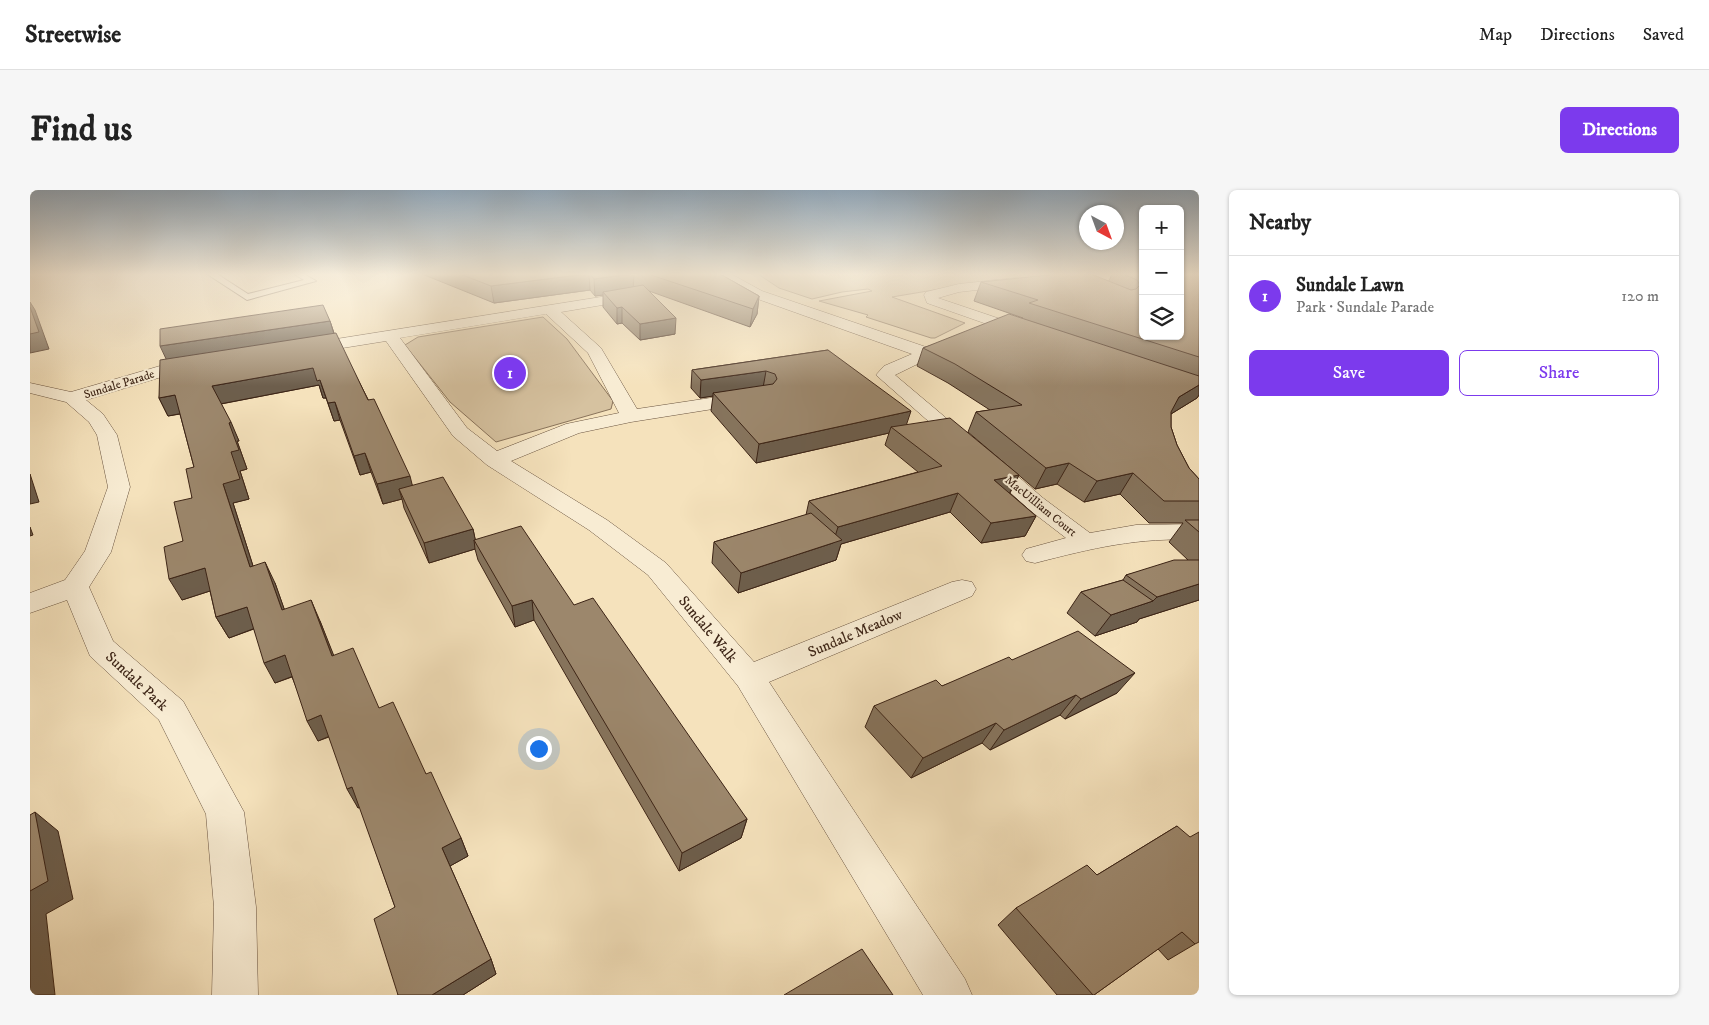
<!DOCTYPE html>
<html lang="en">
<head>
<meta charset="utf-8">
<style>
	:root { --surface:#fff; --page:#f6f6f6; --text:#222; --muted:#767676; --line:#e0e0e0; --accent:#7c3aed }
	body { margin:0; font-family:"IM FELL DW Pica",serif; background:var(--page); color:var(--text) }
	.controls { position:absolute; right:15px; top:15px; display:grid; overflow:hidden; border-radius:8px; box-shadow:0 1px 4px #0004 }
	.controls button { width:45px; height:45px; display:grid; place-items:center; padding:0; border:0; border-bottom:1px solid var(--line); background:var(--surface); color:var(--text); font:25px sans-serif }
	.compass { position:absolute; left:1049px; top:15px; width:45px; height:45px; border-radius:50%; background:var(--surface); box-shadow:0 1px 4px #0004; rotate:139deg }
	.you { position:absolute; left:508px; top:558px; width:18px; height:18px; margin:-12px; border:4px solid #fff; border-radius:50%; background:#1a73e8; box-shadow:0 0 0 8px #1a73e833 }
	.badge { display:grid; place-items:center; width:32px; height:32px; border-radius:50%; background:var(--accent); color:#fff; font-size:16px; font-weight:700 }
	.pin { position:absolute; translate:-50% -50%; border:2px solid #fff; box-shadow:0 1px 5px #0006 }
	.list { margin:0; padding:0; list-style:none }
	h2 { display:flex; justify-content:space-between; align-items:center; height:65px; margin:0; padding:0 20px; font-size:21px }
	h2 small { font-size:16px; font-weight:400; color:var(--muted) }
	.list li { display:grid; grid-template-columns:32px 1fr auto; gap:15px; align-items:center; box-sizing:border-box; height:80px; padding:0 20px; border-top:1px solid var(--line) }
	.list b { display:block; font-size:19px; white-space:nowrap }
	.list p { margin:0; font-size:16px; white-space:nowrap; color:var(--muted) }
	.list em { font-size:16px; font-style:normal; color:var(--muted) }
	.actions { display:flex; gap:10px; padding:15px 20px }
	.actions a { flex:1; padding:11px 0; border:1px solid var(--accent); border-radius:8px; text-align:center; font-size:18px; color:var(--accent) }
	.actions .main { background:var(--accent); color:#fff }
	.icon { flex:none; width:28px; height:28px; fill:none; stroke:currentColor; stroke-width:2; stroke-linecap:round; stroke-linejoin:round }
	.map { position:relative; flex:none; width:1169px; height:805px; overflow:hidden; border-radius:8px }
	header { display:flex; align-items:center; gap:30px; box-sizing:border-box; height:70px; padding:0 25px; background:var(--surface); border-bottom:1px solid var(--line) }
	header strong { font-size:24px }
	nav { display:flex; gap:28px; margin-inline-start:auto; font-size:18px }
	.intro { display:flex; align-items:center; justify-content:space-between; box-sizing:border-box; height:120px; padding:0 30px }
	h1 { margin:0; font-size:35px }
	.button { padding:12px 22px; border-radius:8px; background:var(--accent); color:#fff; font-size:18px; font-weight:700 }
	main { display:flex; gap:30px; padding:0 30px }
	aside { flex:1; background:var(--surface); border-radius:8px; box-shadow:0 1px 4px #0004 }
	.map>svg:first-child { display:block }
	.green { fill:#d6c2a0; stroke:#89735b }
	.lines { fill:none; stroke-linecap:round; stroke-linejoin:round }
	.service-casing { stroke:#6a5440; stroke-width:2 }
	.pedestrian-casing { stroke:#6a5440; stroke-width:1 }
	.minor-casing { stroke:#6a5440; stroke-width:1 }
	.service { fill:#f8ecd3; fill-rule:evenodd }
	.pedestrian { fill:#f8ecd3; fill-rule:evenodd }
	.minor { fill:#f8ecd3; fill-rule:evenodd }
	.wall { fill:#86745d; stroke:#3c2416 }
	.shaded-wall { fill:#6d5e4c; stroke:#3c2416 }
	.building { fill:#9c876c; stroke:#3c2416 }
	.labels { text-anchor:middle; stroke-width:4; stroke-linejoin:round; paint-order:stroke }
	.far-street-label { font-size:12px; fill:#3c2416; stroke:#f8ecd3 }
	.street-label { font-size:15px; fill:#3c2416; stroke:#f8ecd3 }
</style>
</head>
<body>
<header>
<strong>Streetwise</strong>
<nav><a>Map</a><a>Directions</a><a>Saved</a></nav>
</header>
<div class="intro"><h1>Find us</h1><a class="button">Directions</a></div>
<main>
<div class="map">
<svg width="1169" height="805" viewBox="0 0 1169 805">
	<rect width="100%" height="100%" fill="#f5e2bc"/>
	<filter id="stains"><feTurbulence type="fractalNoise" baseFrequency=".004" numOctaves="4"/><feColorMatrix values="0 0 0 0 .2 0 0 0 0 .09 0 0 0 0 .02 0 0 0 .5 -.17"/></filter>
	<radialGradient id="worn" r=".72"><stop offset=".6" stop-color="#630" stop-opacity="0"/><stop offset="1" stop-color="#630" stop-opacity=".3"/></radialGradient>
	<!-- green -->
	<g class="green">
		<polygon points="728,84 1057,84 963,90 862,107 935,133 905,148 901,148 836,127 838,125 789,111 842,101 838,99 812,102 782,109 749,98"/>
		<polygon points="513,127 537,149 583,211 581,219 466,252 420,212 375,155 388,147"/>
	</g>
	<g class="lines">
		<defs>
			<polygon id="service" points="177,84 187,84 218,104 274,90 264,84 274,84 286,91 217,110"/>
			<polygon id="pedestrian" points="955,264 963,265 1013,308 1017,313 1013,318 1005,320 997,318 947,275 944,270 947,265"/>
			<g id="minor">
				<polygon points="686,84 701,84 732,101 896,157 906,154 912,156 914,159 912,162 865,185 922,233 919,237 912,239 905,237 846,185 854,176 882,164 722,107 687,87"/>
				<polygon points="1034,84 1113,84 1113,91 1029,91 1027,88"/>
				<polygon points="986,88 991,89 993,92 991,95 929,102 908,108 1003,140 1005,143 1003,146 991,146 897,113 894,105 896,102 929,94"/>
				<path d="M 609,101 L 614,102 L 616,105 L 614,108 L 531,122 L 571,158 L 607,219 L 720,202 L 727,204 L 729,208 L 727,212 L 601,232 L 549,243 L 481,271 L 577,330 L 636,373 L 724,472 L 922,392 L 932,390 L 942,392 L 946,399 L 942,406 L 739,492 L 935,789 L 942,805 L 893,805 L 708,496 L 618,385 L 559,340 L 457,275 L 423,246 L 356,151 L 275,164 L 269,162 L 267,159 L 269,156 L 275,154 ZM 516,124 L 558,163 L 589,223 L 536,234 L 467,261 L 437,238 L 370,148 Z"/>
				<polygon points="166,170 172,171 175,175 172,179 138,185 56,210 73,224 87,245 100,297 81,362 59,397 83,451 153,511 214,622 226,717 228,805 182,805 184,717 176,624 129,530 60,466 37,410 0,423 0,403 35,390 55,361 78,297 67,245 59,232 36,212 0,203 0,193 41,202 130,176"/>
				<path d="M 1005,306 L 1013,308 L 1060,343 L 1106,335 L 1169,334 L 1169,350 C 1108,347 1063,358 1005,373 L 996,371 L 992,365 L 996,359 L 1036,348 L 997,318 L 993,313 L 997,308 Z"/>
			</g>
		</defs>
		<!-- service casing -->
		<use href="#service" class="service-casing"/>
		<!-- pedestrian casing -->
		<use href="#pedestrian" class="pedestrian-casing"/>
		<!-- minor casing -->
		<use href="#minor" class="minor-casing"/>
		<!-- service -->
		<use href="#service" class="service"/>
		<!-- pedestrian -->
		<use href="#pedestrian" class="pedestrian"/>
		<!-- minor -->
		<use href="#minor" class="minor"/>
	</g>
	<!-- wall -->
	<g class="wall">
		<polygon points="392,84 690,84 729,106 727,124 720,137 619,101 645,144 610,150 592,133 587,134 573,117 573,105 565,106 560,100 464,113"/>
		<polygon points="1082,84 1169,84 1169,205 1167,208 1141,224 1141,237 1147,255 1159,278 1169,289 1169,410 1109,429 1107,432 1065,446 1037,423 1051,402 1093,390 1096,385 1158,370 1139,352 1153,333 1119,333 1090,304 1054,312 1027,294 1005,299 938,242 946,222 960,220 918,193 887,176 893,158 993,128 944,111 951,92 1079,91"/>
		<polygon points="300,131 304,143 382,295 443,339 445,349 544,415 717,629 711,648 649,681 504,430 485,437 448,370 445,359 399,373 374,318 372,309 353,314 341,282 330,285 310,230 304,231 296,208 293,208 289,195 191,214 209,251 207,251 217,279 210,281 219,309 203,313 223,376 245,393 254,419 290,431 303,465 349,518 396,584 431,648 438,666 420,676 461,769 466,784 433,805 368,805 365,717 330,617 328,618 299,547 288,551 262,487 245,493 224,439 199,448 186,427 180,401 152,410 153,351 162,308 164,277 150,224 138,226 129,208 136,169"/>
		<polygon points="798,160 876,234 989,285 980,303 1006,326 995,346 951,353 920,322 811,354 806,370 708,403 682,373 684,352 776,325 779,311 888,282 855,255 859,243 726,273 681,221 683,206 670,208 661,198 662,180"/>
		<polygon points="982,470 1087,503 1035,529 1030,525 960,560 952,553 881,588 835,537 844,516 912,496"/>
		<polygon points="1147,636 1165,754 1138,770 1128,759 1064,805 1027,805 968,735 986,718 1067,685"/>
	</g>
	<!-- shaded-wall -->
	<g class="shaded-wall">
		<polygon points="556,84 559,84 560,100 464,113 461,96"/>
		<polygon points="601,84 604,84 603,100 573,102 573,105 565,106 564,89"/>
		<polygon points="729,106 727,124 720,137 723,119"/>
		<polygon points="0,112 5,120 19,159 0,163"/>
		<polygon points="592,117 592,133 587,134 587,118"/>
		<polygon points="646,128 645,144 610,150 610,134"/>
		<polygon points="300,131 305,147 138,173 130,156"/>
		<polygon points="283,178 290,190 296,208 293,208 289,195 190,214 182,196"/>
		<polygon points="736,181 733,198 683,203 683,206 670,208 671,190"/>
		<polygon points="1169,195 1169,205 1167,208 1136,227 1149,207"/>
		<polygon points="145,205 154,223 138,226 129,208"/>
		<polygon points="305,212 310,230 304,231 298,213"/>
		<polygon points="881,221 875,239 861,237 859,243 726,273 729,254"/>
		<polygon points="201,232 209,251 207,251 217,279 210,281 219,309 203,313 230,398 220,377 193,294 201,262 199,233"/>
		<polygon points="335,263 341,282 330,285 324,266"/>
		<polygon points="1039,273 1027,294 1005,299 1016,278"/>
		<polygon points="1103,283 1090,304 1054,312 1067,291"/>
		<polygon points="0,284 9,312 0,314"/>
		<polygon points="989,285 979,304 964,290"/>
		<polygon points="380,286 385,306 369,299 372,309 353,314 347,294"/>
		<polygon points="928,303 920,322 811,354 806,370 708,403 711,383 803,353 808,337"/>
		<polygon points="1006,326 995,346 951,353 961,333"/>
		<polygon points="0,337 3,345 0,346"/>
		<polygon points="443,339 446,353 444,350 445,359 399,373 394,353"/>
		<polygon points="235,372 245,393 262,441 252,420"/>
		<polygon points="175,378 186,399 152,410 139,389"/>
		<polygon points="1169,394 1169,410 1109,429 1107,432 1065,446 1081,425 1123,411 1127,407"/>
		<polygon points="281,410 290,431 312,486 302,466"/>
		<polygon points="502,410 504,430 485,437 482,416"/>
		<polygon points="217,417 228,437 199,448 186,427"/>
		<polygon points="255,465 266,485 245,493 234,473"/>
		<polygon points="1105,483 1087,503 1035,529 1051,509"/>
		<polygon points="1046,505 1030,525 960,560 974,540"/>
		<polygon points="291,525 302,545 288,551 277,531"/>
		<polygon points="966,533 952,553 881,588 893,568"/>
		<polygon points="322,597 333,616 328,618 317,599"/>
		<polygon points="5,622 28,641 43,709 16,724 25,805 0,805 0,701"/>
		<polygon points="717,629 711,648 649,681 652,663"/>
		<polygon points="431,648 438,666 420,676 412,658"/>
		<polygon points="461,769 466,784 433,805 402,805"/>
	</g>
	<!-- building -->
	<g class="building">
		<polygon points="430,84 556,84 461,96"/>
		<polygon points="560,84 601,84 564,89"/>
		<polygon points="618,84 690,84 729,106 723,119"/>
		<polygon points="1028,84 1061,84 1101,100 1106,99 1110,95 1107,90 1093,84 1113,84 1113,146 1150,146 1150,84 1169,84 1169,167 999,113 1008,110 951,92"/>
		<polygon points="613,95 646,128 610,134 592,117 587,118 573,102"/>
		<polygon points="293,115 300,131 130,156 130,139"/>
		<polygon points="0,117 9,142 0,144"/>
		<polygon points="979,124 1169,186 1169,195 1149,207 1141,222 1141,237 1147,255 1159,278 1169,289 1169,311 1134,311 1103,283 1067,291 1039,273 1016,278 946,222 992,215 925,174 893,158"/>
		<polygon points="306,143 338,210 344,209 380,286 347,294 335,263 324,266 305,212 298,213 290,190 287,191 283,178 182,196 201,232 199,233 209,260 201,262 210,289 193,294 220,377 235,372 252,420 281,410 302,466 323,458 349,518 363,512 396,584 401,582 431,648 412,658 461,769 402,805 368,805 344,729 365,717 322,597 317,599 291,525 277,531 255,465 234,473 217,417 186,427 175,378 139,389 134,357 153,351 144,312 162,308 156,279 164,277 145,205 129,208 130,170"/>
		<polygon points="798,160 881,221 729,254 683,203 743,194 747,189 745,184 736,181 671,190 662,180"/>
		<polygon points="920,228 989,285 964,290 1006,326 961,333 928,303 808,337 779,311 912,276 861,237"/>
		<polygon points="413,287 443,339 394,353 369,299"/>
		<polygon points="781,323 812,350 711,383 684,352"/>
		<polygon points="1155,330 1169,330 1169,342"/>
		<polygon points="491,336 544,415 563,408 717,629 652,663 502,410 482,416 444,350"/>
		<polygon points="1144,370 1169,370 1169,394 1127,407 1096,385"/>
		<polygon points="1093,390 1123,411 1081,425 1051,402"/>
		<polygon points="1048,441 1105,483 1051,509 1046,505 974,540 966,533 893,568 844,516 906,490 912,496 979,467 982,470"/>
		<polygon points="5,622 18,691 0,701 0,625"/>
		<polygon points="1147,636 1160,647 1169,642 1169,752 1165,754 1152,742 1064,805 1063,805 986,718 1057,675 1067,685"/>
		<polygon points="832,759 863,805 754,805"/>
	</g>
	<!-- sky -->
	<linearGradient id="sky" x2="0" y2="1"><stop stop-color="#94acc0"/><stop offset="0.43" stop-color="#faf2e1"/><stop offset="1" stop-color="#faf2e1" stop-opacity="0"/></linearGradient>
	<rect width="1169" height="196" fill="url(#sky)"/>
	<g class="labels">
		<!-- far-street labels -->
		<g class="far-street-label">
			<text transform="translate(89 194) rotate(-17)" y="4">Sundale Parade</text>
			<text transform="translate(1011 316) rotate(39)" y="4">MacUilliam Court</text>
		</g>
		<!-- street labels -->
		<g class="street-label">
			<text transform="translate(678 439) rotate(50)" y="5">Sundale Walk</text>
			<text transform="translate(825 443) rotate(-23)" y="5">Sundale Meadow</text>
			<text transform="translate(107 491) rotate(43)" y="5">Sundale Park</text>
		</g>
	</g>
	<rect width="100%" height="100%" filter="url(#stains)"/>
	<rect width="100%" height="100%" fill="url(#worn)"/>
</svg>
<div class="controls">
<button>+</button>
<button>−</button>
<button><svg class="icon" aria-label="layers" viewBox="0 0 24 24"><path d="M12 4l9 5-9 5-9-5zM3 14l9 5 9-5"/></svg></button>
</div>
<svg class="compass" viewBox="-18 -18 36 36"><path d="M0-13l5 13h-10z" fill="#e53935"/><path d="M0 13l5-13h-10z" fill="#767676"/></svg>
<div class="you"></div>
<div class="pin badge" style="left:480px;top:183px">1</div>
</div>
<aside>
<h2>Nearby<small></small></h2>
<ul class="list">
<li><span class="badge">1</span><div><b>Sundale Lawn</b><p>Park · Sundale Parade</p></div><em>120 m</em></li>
</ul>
<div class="actions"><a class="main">Save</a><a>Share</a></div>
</aside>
</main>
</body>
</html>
